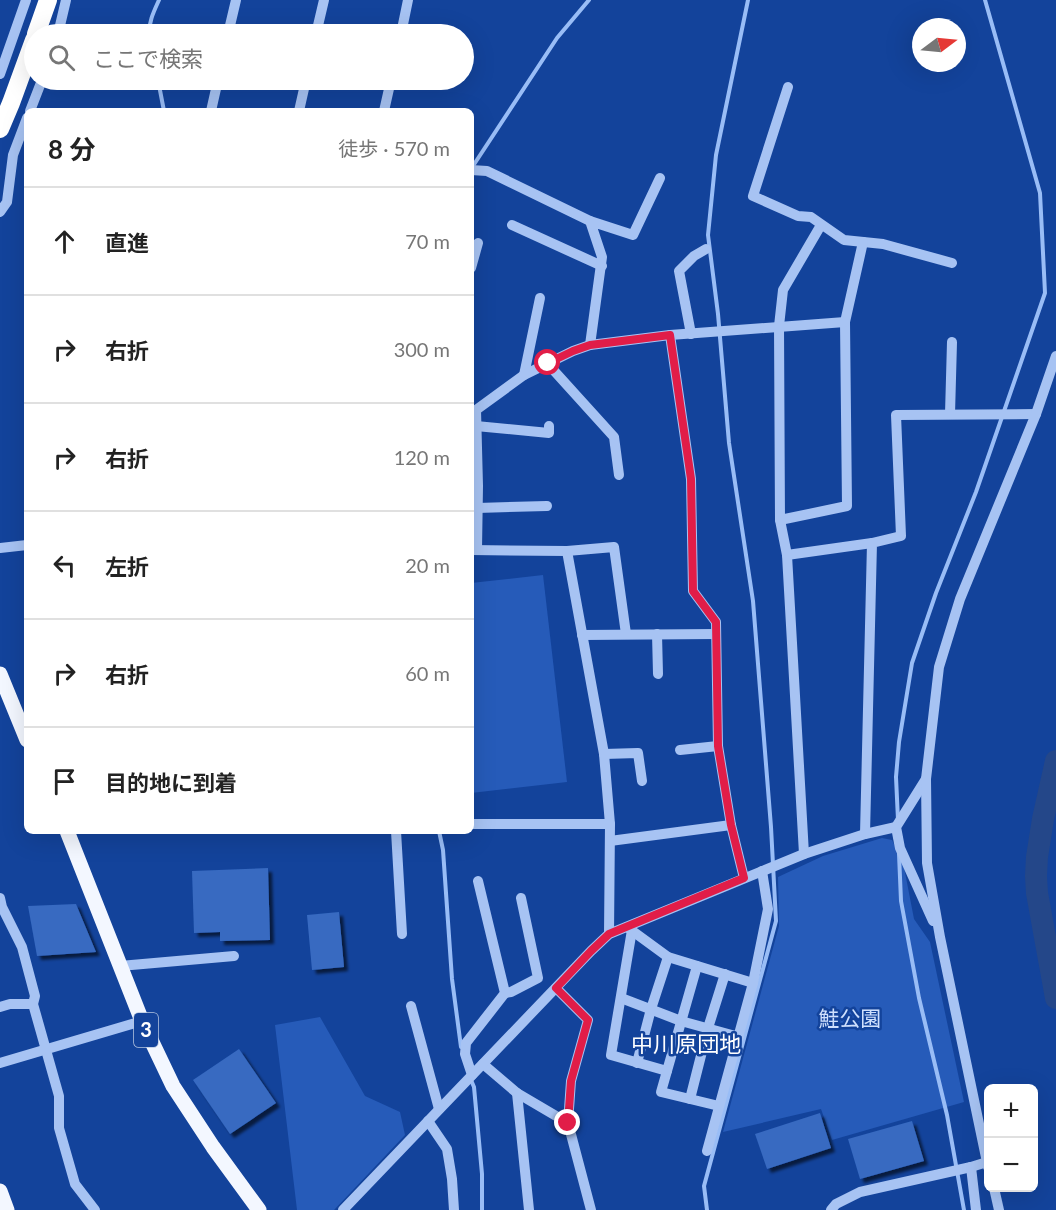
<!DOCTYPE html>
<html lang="ja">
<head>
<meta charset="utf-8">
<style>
	:root { --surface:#fff; --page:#f6f6f6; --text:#222; --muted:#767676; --line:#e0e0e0 }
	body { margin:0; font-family:Lato,"Noto Sans JP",sans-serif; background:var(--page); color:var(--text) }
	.controls { position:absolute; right:18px; bottom:18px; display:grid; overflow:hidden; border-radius:9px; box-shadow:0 6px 24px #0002 }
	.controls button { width:54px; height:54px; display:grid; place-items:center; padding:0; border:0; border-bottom:2px solid var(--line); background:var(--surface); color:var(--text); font:30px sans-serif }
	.compass { position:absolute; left:912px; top:18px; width:54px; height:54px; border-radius:50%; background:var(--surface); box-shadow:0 6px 24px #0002; rotate:74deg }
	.stop { position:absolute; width:18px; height:18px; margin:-14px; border:4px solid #e11d48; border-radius:50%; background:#fff }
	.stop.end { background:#e11d48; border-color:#fff; box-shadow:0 2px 6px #0008 }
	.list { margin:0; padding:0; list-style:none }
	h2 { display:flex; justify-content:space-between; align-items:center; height:78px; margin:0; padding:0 24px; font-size:26px }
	h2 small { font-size:20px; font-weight:400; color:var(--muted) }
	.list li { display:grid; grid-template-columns:39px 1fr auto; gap:18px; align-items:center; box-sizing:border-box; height:108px; padding:0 24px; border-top:2px solid var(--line) }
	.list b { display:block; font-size:22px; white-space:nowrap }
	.list em { font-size:20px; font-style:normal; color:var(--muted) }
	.icon { flex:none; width:33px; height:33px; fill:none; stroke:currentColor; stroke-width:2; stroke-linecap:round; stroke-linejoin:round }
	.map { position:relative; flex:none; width:1056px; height:1210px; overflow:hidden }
	.search { position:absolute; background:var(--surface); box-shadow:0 6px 24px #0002; left:24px; top:24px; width:450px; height:66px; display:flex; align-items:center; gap:15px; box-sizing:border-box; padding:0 21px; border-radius:33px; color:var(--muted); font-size:22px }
	.panel { position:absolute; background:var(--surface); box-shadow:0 6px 24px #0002; left:24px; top:108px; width:450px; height:726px; border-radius:9px }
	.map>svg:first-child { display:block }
	.green { fill:#265bb9 }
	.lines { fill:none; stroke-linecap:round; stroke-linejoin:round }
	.stream { stroke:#99bdf6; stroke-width:4 }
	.river { stroke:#244789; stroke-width:22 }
	.building { fill:#376ac1; filter:url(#shadow) }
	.minor { stroke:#a7c3f3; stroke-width:10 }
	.major { stroke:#f3f7ff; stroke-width:15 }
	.highway { stroke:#fff; stroke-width:18 }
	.route { stroke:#e11d48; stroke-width:8 }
	.labels { text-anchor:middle; stroke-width:5; stroke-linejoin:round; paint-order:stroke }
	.shield { fill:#13439b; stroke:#b8c7e1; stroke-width:1.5 }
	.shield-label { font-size:20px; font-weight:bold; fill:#fff }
	.park-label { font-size:21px; fill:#cfe0fd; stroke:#13439b }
	.neighbourhood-label { font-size:22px; fill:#fff; stroke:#13439b }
</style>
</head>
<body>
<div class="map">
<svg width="1056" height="1210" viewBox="0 0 1056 1210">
	<defs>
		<filter id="shadow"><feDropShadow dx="4" dy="4" stdDeviation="1.5" flood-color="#0009"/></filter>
	</defs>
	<rect width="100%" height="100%" fill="#13439b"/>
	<!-- green -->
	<g class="green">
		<polygon points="543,575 567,782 471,793 471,583"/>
		<polygon points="882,838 892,840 903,862 914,919 930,942 964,1102 832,1140 821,1109 723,1132 779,926 778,877 823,856"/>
		<polygon points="320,1017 365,1096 400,1112 405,1135 334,1210 297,1210 275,1025"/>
	</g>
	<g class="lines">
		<!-- stream -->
		<g class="stream">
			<path d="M 150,34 C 148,23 154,11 159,0"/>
			<polyline points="158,80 164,111"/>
			<polyline points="471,169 557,38 589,0"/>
			<polyline points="898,820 896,777 899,742 912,663 936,593 976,492 1045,293 1040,193 985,0"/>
			<polyline points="439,831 443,850 452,979 461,1047"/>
			<polyline points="899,854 901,901 919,998 947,1115 964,1210"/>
			<polyline points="471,1080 474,1087 482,1174 482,1210"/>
			<polyline points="707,1210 704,1186 776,921 771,827 753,601 729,443 718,314 708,235 716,155 748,0"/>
		</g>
		<!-- river -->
		<polyline class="river" points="1056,761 1043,819 1037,857 1036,876 1037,893 1056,998"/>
	</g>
	<!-- building -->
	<g class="building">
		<polygon points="268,868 270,940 220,941 220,932 194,933 192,871"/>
		<polygon points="76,904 96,952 37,956 28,906"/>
		<polygon points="339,912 344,967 312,970 307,915"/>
		<polygon points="239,1049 276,1103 230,1134 193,1080"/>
		<polygon points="820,1113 831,1148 767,1169 755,1134"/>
		<polygon points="912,1121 924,1161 860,1179 848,1139"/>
	</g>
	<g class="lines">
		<!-- minor -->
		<g class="minor">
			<polyline points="58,34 66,0"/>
			<polyline points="228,34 236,0"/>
			<polyline points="316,34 324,0"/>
			<polyline points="401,34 408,0"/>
			<polyline points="0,74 26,0"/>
			<polyline points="788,87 753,196 798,216 811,217 844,240 883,244 952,263"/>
			<polyline points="30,111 42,80"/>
			<polyline points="211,111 218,80"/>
			<polyline points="299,111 306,80"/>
			<polyline points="384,111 391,80"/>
			<polyline points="471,170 487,171 590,221"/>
			<polyline points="0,212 7,202 13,155 27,118"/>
			<polyline points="512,225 602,266"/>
			<polyline points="471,268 478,243"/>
			<polyline points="691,334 679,271 694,256 706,249"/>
			<polyline points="670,335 691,479 693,591 716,622 718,746 731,825 744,878"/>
			<polyline points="590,345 602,257 590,221 633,235 660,178"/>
			<polyline points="547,363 614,437 619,475"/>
			<polyline points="524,375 540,298"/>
			<polyline points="950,414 952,342"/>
			<polyline points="476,426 549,433 549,426"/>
			<polyline points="477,508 547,506"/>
			<polyline points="780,520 847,506 845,322 863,242"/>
			<polyline points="0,548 27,545"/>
			<polyline points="471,550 567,551 604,754 610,824 609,934"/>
			<polyline points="477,550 478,486 476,410 524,375 573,351 590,345 670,335 845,322"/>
			<polyline points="567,551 614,547 626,634"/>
			<polyline points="787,555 872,543"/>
			<polyline points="657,634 658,674"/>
			<polyline points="582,635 716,634"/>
			<polyline points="680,750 718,746"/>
			<polyline points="604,754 638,753 642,781"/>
			<polyline points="926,779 896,827 900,848 933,921"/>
			<polyline points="471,824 610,824"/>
			<polyline points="396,831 402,934"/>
			<polyline points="865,834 872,543 901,536 896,415 1036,414"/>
			<polyline points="610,841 731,825"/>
			<polyline points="804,854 787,555 780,520 779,326 783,290 821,225"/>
			<polyline points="0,898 2,907 22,947 35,996 33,1004 59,1096 59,1128 75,1184 95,1210"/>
			<polyline points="627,927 668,957 753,983"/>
			<polyline points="632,930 611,1055 667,1071 697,966"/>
			<polyline points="120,966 234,956"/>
			<polyline points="556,988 588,1020 571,1081 568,1123"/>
			<polyline points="505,993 511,992 538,978 521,898"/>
			<polyline points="621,998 681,1021 739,1037"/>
			<polyline points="411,1006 439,1109"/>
			<polyline points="0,1007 10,1004 33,1004"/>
			<polyline points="0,1063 142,1021"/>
			<polyline points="637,1063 651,1009 668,957"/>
			<polyline points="483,1064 517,1093 568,1123 591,1210"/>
			<polyline points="667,1071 661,1092 719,1106"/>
			<polyline points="472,1075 465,1054 466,1043 505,993 478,881"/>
			<polyline points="517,1093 529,1210"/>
			<polyline points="690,1099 708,1028 725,974"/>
			<polyline points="428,1121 447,1149 452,1179 454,1210"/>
			<polyline points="707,1151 753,983 768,909 762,871"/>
			<polyline points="971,1167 976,1210"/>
			<polyline points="988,1167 940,937 927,863 926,779 939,667 960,599 1036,414 1056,356"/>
			<polyline points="994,1188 999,1210"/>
			<polyline points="343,1210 591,951 609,934 804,854 865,834 896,827"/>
			<polyline points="831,1210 836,1204 860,1192 971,1167 987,1162"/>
		</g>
		<!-- major -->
		<g class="major">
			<polyline points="0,674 27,740"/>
			<polyline points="67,831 142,1021 173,1086 213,1147 259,1210"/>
			<polyline points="0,1191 7,1210"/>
		</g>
		<!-- highway -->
		<g class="highway">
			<polyline points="36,34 48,0"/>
			<polyline points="0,129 11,103 34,40"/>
		</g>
	</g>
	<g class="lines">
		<!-- route -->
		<polyline class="route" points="548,363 573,351 590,345 670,335 691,479 693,591 716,622 718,746 731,825 744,878 609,934 591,951 556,988 588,1020 571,1081 568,1123"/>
	</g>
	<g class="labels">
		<!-- shield labels -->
		<rect class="shield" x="134" y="1013" width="24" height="34" rx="4.5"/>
		<g class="shield-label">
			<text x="146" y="1037">3</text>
		</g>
		<!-- park labels -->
		<g class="park-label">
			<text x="850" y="1026">鮭公園</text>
		</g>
		<!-- neighbourhood labels -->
		<g class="neighbourhood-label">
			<text x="686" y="1052">中川原団地</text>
		</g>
	</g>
</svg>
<div class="controls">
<button>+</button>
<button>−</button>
</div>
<svg class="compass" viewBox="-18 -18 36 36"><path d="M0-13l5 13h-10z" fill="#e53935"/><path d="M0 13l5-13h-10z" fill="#767676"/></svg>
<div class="stop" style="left:548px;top:363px"></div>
<div class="stop end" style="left:568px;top:1123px"></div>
<div class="search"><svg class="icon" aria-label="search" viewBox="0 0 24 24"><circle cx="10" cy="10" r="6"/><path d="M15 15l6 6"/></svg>ここで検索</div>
<section class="panel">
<h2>8 分<small>徒歩 · 570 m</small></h2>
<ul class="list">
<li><svg class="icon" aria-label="ahead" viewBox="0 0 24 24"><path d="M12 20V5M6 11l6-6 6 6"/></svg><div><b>直進</b></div><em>70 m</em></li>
<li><svg class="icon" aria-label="right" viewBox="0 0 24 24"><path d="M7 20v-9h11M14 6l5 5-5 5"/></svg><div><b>右折</b></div><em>300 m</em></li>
<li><svg class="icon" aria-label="right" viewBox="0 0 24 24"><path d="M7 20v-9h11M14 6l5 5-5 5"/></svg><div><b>右折</b></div><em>120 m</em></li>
<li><svg class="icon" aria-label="left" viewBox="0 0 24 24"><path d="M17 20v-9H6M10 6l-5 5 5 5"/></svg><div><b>左折</b></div><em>20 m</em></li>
<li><svg class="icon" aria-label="right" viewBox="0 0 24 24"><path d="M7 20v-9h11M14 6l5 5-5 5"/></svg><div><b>右折</b></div><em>60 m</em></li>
<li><svg class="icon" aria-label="arrive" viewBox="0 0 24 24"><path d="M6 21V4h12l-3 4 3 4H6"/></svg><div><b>目的地に到着</b></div></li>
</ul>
</section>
</div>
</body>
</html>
